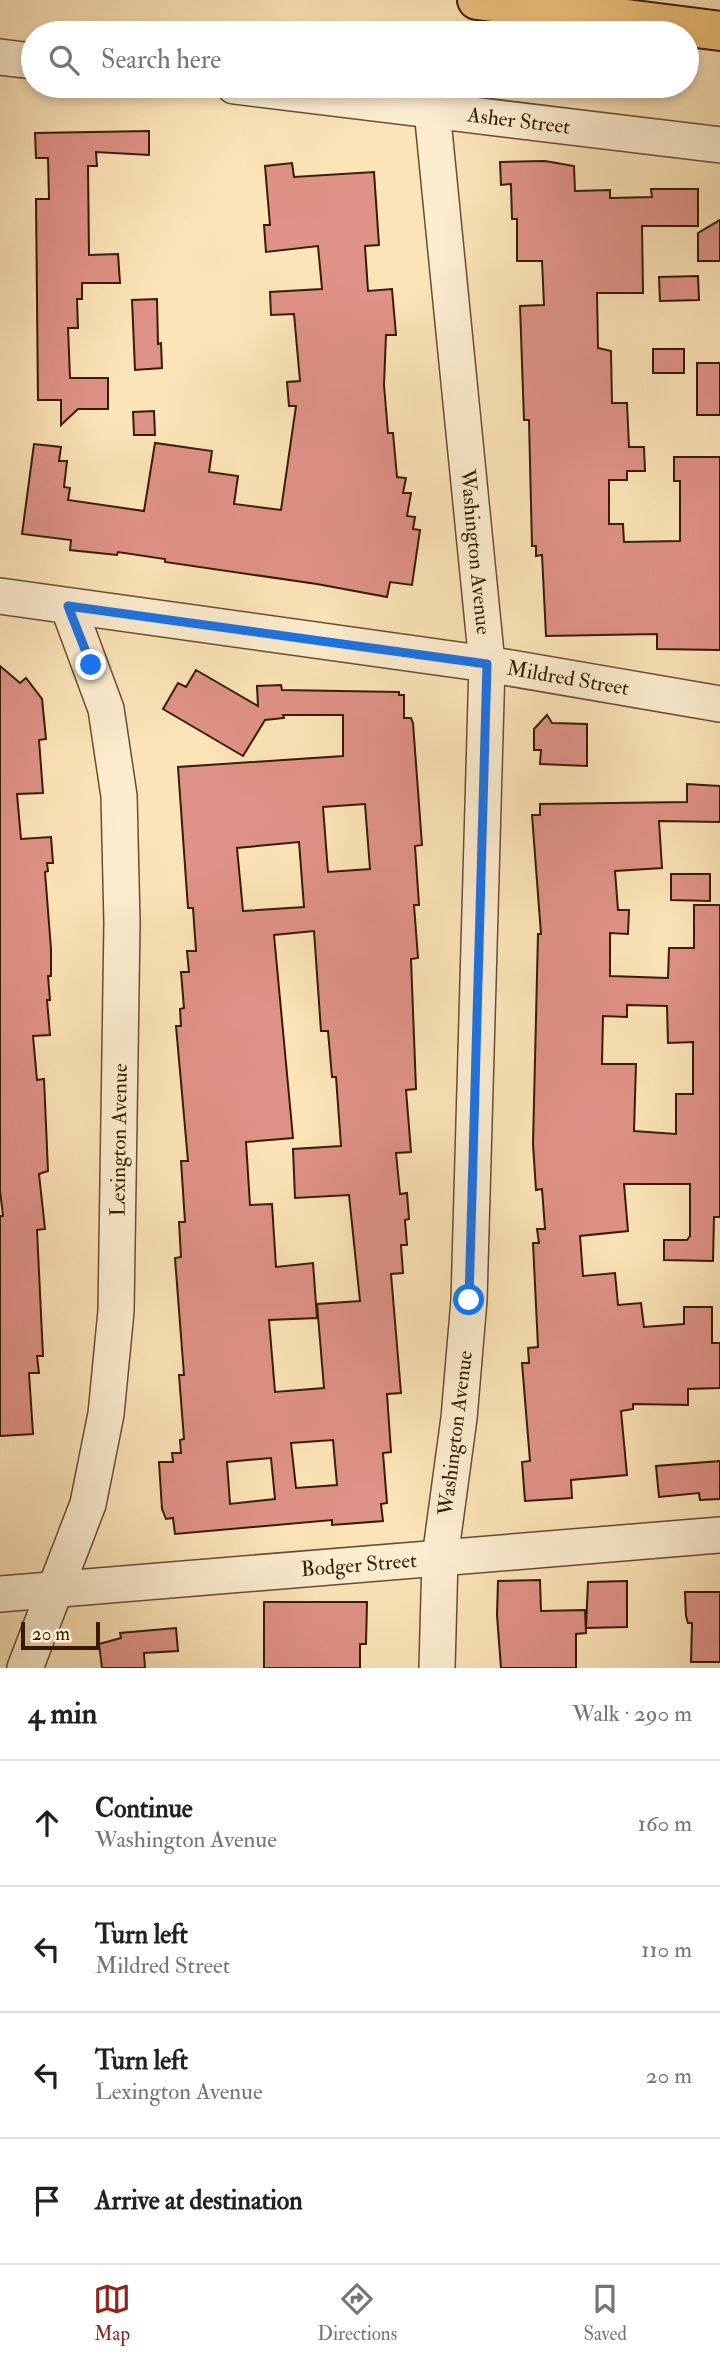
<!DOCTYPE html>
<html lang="en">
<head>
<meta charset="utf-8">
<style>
	:root { --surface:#fff; --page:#f2f2f2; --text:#202124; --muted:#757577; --line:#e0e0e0; --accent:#8f2418 }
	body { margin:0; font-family:"IM FELL Double Pica",serif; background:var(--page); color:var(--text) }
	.scale { position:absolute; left:21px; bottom:18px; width:79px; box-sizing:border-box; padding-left:7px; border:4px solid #361d01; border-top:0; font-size:19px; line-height:24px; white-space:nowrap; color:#361d01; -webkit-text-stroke:5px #fcedd0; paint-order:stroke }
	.stop { position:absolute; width:21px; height:21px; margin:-16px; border:5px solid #1a73e8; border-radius:50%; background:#fff }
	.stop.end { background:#1a73e8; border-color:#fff; box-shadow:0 2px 7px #0008 }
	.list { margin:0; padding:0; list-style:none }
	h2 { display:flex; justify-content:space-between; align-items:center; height:91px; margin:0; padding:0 28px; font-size:30px }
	h2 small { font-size:23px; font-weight:400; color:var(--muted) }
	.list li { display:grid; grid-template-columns:46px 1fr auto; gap:21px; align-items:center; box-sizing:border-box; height:126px; padding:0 28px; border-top:2px solid var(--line) }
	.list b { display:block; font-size:26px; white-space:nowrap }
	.list p { margin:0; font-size:23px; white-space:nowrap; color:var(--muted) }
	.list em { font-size:23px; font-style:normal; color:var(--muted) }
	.icon { flex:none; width:38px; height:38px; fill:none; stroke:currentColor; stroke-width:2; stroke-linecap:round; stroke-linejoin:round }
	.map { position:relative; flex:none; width:720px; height:1668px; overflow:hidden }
	.search { position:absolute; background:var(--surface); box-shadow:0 4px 10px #0003; left:21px; right:21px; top:21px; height:77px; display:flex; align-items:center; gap:18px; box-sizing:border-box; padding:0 24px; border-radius:38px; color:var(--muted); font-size:26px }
	.sheet { height:595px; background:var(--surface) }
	nav { display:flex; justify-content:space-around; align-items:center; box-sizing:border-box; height:98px; border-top:2px solid var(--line); background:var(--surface); font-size:19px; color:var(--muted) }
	nav a { display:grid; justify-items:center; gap:4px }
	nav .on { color:var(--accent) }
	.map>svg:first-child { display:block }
	.building { fill:#df9287; stroke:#361d01; stroke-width:2; fill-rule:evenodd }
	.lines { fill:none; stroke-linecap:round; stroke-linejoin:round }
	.minor-casing { stroke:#674f2e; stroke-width:38 }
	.highway-casing { stroke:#361d01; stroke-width:42 }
	.minor { stroke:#fcedd0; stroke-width:35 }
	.highway { stroke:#eec27c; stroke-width:38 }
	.route { stroke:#1a73e8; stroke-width:9 }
	.labels { text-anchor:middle; stroke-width:6; stroke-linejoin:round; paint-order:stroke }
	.street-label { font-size:21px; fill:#361d01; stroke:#fcedd0 }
</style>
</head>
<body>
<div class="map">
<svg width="720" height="1668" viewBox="0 0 720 1668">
	<rect width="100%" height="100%" fill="#fbe4b7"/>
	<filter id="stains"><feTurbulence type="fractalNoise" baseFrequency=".00286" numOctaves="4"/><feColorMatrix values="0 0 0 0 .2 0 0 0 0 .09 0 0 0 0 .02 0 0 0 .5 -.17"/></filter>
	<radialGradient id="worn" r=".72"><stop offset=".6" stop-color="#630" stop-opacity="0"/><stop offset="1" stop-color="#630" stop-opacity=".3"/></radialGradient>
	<!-- building -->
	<g class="building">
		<polygon points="149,131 149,155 96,152 97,166 88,166 89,255 118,254 120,283 82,283 82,299 77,299 78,328 68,328 70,378 108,378 108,409 78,409 61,425 61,400 38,400 36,199 49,199 48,158 36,158 35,133"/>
		<polygon points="545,161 574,166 575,191 610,190 610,198 652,197 651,189 698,189 698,226 642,226 643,293 597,293 598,348 611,351 612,403 627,403 629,447 644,447 645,471 627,471 627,480 609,480 609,524 623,524 624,542 680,541 680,481 674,481 674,457 720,457 720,650 657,649 657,634 546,636 542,555 536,556 536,546 532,546 529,420 524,420 520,306 544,305 542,261 517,261 517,219 512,219 511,184 501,185 500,162"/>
		<polygon points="292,163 294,177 374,172 379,245 365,246 368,291 392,289 396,335 386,335 384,385 388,433 393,433 397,477 406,478 403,493 411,493 407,516 415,517 413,529 420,530 412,585 390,582 387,597 317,584 165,562 165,559 118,552 117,555 70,550 71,540 22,534 34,444 61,447 59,461 67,461 64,487 70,488 68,500 144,511 155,443 212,451 209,472 238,476 234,504 281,510 296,406 289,406 287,382 300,381 294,314 271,315 270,292 322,289 318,246 266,252 264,225 270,225 265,166"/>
		<polygon points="720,220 720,261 698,261 698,233"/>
		<polygon points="698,276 699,300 660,301 659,277"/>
		<polygon points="157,299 158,344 161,343 162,368 135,370 132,300"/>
		<rect x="653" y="349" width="31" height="24"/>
		<rect x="697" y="363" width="23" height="52"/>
		<polygon points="154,411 155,435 134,435 133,412"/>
		<polygon points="0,666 20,683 26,678 42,699 46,739 39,740 43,793 17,794 21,839 51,837 53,863 47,863 48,871 45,872 51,949 51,976 48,976 50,1000 47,1000 50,1035 33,1036 37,1080 44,1079 48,1171 39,1174 45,1229 37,1230 43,1356 37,1356 39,1373 29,1373 33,1434 0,1436 0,1216 3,1216 0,1190"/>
		<path d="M 196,670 L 258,706 L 257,686 L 281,685 L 282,690 L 399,692 L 399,695 L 404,695 L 404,718 L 411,718 L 413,723 L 422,845 L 415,846 L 419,905 L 414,905 L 418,958 L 411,959 L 416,1089 L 406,1090 L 411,1152 L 396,1153 L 400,1194 L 407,1193 L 409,1219 L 405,1220 L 407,1245 L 401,1245 L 403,1273 L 391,1274 L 401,1393 L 387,1394 L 391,1452 L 383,1453 L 387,1503 L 381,1504 L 383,1521 L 332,1525 L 332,1520 L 175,1534 L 173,1518 L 166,1519 L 162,1509 L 159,1462 L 173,1462 L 172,1453 L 181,1453 L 180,1440 L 184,1439 L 179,1375 L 184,1375 L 175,1258 L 181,1257 L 179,1222 L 185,1222 L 181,1161 L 188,1161 L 176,1026 L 181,1026 L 180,1009 L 184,1008 L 181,972 L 189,972 L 187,951 L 196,951 L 193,908 L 188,908 L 178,767 L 343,756 L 343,715 L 283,715 L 284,718 L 265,720 L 243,756 L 163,709 L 178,683 L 186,687 ZM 365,804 L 370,869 L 328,872 L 323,807 ZM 299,842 L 304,907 L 243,911 L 237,848 ZM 314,931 L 321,1031 L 328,1031 L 332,1077 L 336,1077 L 341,1146 L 293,1149 L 295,1198 L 349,1195 L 360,1301 L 317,1304 L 324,1388 L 275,1392 L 269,1320 L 317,1318 L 313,1263 L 276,1267 L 272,1204 L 250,1205 L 246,1142 L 293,1138 L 274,935 ZM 333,1440 L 337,1485 L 296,1488 L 291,1443 ZM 271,1458 L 275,1499 L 230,1504 L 227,1462 Z"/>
		<polygon points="547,715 552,723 587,724 587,766 540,764 541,750 534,750 534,729"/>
		<path d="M 687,784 L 720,786 L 720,822 L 659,821 L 662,868 L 615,871 L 618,910 L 629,910 L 628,934 L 610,933 L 610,976 L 668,978 L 669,948 L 694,948 L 694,905 L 720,905 L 720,1217 L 714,1217 L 713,1261 L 664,1260 L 664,1240 L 687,1240 L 690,1236 L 690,1184 L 624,1184 L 628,1231 L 580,1236 L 583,1276 L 615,1273 L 618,1305 L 641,1303 L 644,1327 L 684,1324 L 684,1307 L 712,1307 L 712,1343 L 720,1343 L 720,1388 L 688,1389 L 688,1405 L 633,1404 L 633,1409 L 621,1411 L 627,1475 L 571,1480 L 572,1498 L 525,1501 L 522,1462 L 530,1461 L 522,1363 L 529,1363 L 528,1348 L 538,1347 L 533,1243 L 539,1243 L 537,1229 L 545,1229 L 542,1189 L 536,1190 L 533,1144 L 538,934 L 541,934 L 532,815 L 540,815 L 540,804 L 687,802 ZM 627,1005 L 667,1006 L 668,1043 L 693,1042 L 693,1094 L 676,1094 L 676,1134 L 634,1131 L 636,1064 L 602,1064 L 603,1016 L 627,1017 Z"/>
		<polygon points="671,874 710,874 710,901 671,900"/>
		<polygon points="720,1461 720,1499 700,1500 699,1493 659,1497 656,1466"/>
		<polygon points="540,1580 541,1611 585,1610 586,1633 576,1634 576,1668 501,1668 497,1615 498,1581"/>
		<polygon points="627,1581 627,1627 586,1628 588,1582"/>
		<polygon points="685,1592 720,1592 720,1662 691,1662 692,1623 688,1623 686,1616"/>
		<polygon points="264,1602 367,1602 366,1644 360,1644 360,1668 264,1668"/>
		<polygon points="176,1628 178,1651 144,1653 145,1668 102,1668 99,1644 121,1638 120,1633"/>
	</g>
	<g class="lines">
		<defs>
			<g id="minor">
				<polyline points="0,57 33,61"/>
				<path id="s1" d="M 234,86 L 720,145"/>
				<path id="s2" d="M 432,110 L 487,664 L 469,1300 L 459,1418 L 440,1558 L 437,1668"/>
				<path id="s3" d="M 0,596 L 487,664 L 720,704"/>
				<path id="s4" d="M 0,1594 L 720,1535"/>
				<path id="s5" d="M 25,1668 L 88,1504 L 106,1414 L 116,1311 L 122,923 L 119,796 L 106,709 L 68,606"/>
			</g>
			<polyline id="highway" points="477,0 720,31"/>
		</defs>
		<!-- minor casing -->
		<use href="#minor" class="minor-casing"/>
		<!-- highway casing -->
		<use href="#highway" class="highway-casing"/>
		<!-- minor -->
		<use href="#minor" class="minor"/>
		<!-- highway -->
		<use href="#highway" class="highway"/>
	</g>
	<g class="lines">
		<!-- route -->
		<polyline class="route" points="91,665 68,606 487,664 469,1300"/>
	</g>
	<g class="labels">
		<!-- street labels -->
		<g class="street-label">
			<text dy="7" stroke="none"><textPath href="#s1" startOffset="287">Asher Street</textPath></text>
			<text dy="7" stroke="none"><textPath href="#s2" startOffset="444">Washington Avenue</textPath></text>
			<text dy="7" stroke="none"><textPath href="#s3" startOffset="574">Mildred Street</textPath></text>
			<text dy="7" stroke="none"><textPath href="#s5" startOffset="542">Lexington Avenue</textPath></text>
			<text transform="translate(455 1433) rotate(-83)" y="7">Washington Avenue</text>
			<text dy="7" stroke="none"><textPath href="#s4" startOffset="360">Bodger Street</textPath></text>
		</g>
	</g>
	<rect width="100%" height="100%" filter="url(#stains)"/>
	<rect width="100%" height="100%" fill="url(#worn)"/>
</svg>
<div class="scale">20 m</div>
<div class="stop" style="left:469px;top:1300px"></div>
<div class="stop end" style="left:91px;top:665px"></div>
<div class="search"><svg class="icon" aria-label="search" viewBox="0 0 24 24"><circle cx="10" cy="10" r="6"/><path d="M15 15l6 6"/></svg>Search here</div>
</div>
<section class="sheet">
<h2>4 min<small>Walk · 290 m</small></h2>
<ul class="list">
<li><svg class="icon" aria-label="ahead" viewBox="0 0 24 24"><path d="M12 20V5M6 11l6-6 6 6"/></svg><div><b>Continue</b><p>Washington Avenue</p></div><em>160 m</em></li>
<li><svg class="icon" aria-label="left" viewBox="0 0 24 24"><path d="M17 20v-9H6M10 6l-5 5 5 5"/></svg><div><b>Turn left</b><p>Mildred Street</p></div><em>110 m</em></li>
<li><svg class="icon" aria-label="left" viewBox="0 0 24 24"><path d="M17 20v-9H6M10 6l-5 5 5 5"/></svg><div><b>Turn left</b><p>Lexington Avenue</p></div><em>20 m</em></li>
<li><svg class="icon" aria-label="arrive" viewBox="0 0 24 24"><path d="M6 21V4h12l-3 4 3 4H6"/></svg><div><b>Arrive at destination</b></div></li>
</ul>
</section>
<nav>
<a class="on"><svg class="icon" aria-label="map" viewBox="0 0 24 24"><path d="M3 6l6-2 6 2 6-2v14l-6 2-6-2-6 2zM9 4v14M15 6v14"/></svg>Map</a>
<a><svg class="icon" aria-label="directions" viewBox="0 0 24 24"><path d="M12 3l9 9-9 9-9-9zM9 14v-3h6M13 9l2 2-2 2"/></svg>Directions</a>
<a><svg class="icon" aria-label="saved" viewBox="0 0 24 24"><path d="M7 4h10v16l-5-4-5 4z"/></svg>Saved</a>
</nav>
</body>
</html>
